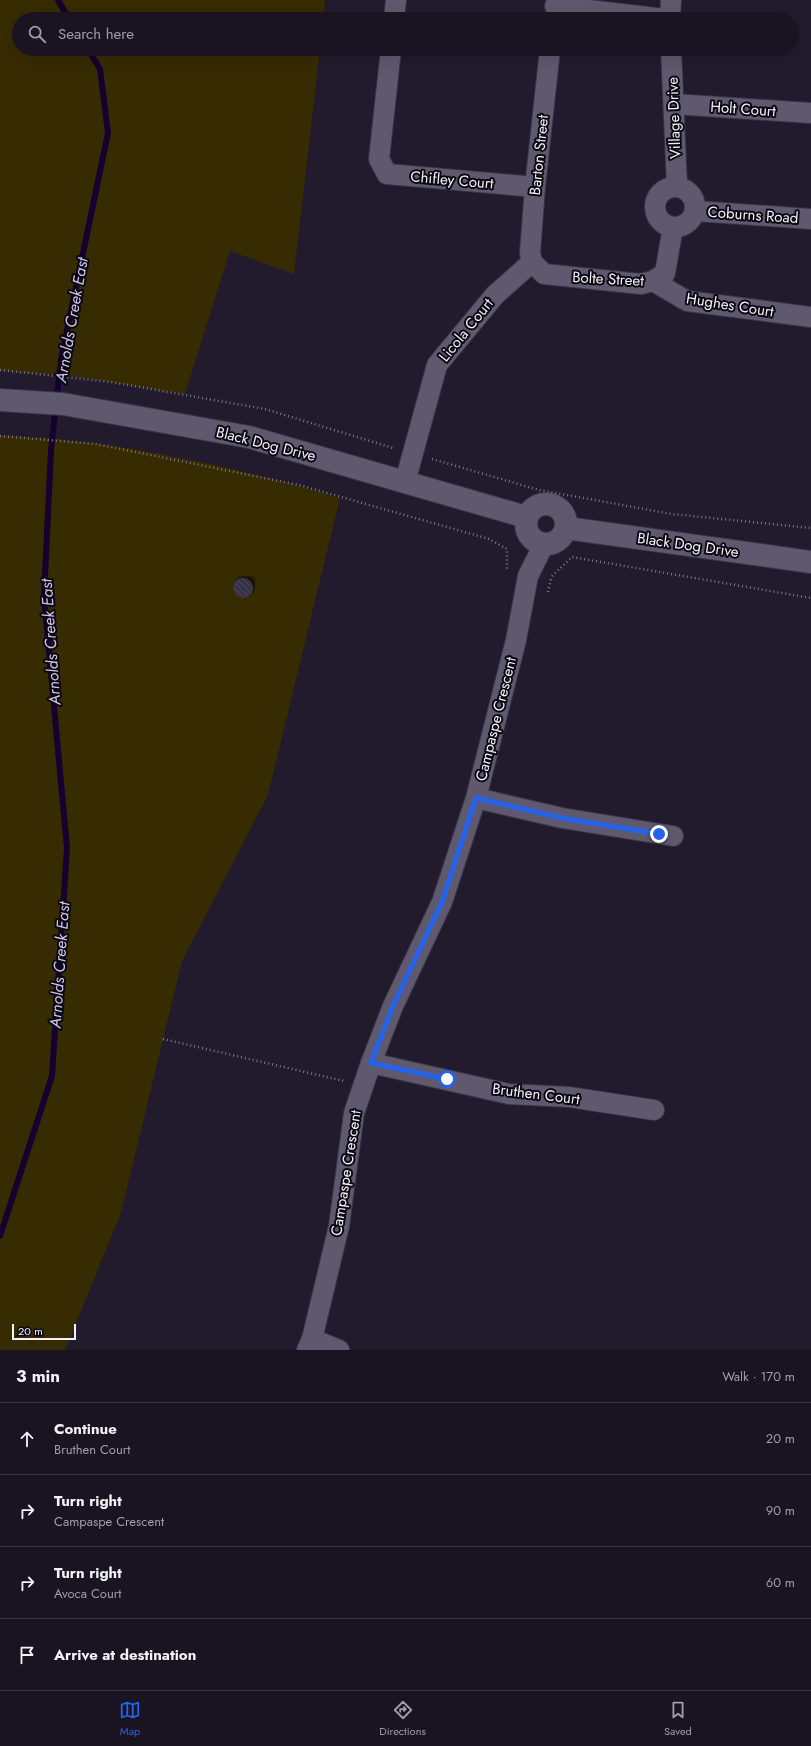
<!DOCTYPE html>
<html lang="en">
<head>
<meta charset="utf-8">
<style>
	:root { --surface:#1a1422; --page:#27212f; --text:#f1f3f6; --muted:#9f9ea5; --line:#383340; --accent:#2563eb }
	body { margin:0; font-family:Jost,sans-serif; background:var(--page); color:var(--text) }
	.scale { position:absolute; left:12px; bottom:10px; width:64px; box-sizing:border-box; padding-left:4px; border:2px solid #f4f1fe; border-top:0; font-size:11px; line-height:14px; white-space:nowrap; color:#f4f1fe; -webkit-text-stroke:3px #0a0810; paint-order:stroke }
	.stop { position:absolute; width:12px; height:12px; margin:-9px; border:3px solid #2563eb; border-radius:50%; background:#fff }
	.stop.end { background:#2563eb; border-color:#fff; box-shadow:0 1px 4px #0008 }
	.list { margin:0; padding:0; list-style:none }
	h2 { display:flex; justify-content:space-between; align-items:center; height:52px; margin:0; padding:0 16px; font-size:17px }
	h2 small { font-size:13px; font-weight:400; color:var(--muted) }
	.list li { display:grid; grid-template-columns:26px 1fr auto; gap:12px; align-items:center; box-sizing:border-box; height:72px; padding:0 16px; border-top:1px solid var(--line) }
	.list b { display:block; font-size:15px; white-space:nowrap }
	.list p { margin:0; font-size:13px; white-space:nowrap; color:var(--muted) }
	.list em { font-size:13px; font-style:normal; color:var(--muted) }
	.icon { flex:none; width:22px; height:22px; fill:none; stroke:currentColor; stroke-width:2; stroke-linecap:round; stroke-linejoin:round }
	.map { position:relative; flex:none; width:811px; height:1350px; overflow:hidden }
	.search { position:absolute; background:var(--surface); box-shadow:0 4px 16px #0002; left:12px; right:12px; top:12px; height:44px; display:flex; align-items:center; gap:10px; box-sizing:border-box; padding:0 14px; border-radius:22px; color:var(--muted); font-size:15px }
	.sheet { height:340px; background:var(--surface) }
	nav { display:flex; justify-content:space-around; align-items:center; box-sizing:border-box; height:56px; border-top:1px solid var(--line); background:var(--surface); font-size:11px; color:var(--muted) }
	nav a { display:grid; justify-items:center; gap:2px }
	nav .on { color:var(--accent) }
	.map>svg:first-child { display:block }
	.park { fill:#372b02 }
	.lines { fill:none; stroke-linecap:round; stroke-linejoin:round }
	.stream { stroke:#15002f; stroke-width:6 }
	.building { fill:url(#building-back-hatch); filter:url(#shadow) }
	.minor-casing { stroke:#3a3544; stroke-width:22 }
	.tertiary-casing { stroke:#3a3544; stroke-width:24 }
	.path { stroke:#7d7889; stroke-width:2.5; stroke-dasharray:1 3; stroke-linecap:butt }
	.minor { stroke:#5f596f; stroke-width:20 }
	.tertiary { stroke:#5f596f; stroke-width:22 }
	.route { stroke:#2563eb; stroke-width:5 }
	.labels { text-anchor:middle; stroke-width:4; stroke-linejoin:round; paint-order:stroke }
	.street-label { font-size:15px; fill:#f4f1fe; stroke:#0a0810 }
	.water-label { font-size:16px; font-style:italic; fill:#d1c5f0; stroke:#0a0810 }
</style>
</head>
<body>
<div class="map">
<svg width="811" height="1350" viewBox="0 0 811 1350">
	<defs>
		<pattern id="building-back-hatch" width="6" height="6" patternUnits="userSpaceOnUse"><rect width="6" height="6" fill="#383246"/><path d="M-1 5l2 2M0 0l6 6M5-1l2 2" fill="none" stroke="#4c4658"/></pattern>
		<filter id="shadow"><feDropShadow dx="3.5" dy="-3.5" stdDeviation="2" flood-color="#0009"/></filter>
	</defs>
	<rect width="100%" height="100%" fill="#221b2e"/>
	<!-- park -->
	<g class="park">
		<polygon points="0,0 325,0 323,19 19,19 19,49 320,49 294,274 230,251 185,394 71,376 0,371"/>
		<path d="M 0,435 C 116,440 229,465 340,498 L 268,795 L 182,961 L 121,1213 L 65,1350 L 0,1350 Z"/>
	</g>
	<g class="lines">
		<!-- stream -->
		<g class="stream">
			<polyline points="58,0 69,19"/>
			<polyline points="0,1236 52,1076 67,848 44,597 51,450 61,359 108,133 100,69 88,49"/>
		</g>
	</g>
	<!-- building -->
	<circle class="building" cx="243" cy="588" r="10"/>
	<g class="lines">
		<defs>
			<g id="minor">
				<polyline points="555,6 664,19"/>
				<polyline points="394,19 396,0"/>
				<polyline points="670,19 671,0"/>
				<polyline points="391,49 379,159 387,174 535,187"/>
				<polyline points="671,49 677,186"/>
				<polyline points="674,104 811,113"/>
				<circle cx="675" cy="207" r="20"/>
				<polyline points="696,211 811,219"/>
				<polyline points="532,262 530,253 535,187 550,49"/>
				<polyline points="532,262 544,274 641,284 653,281 665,273 673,227"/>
				<polyline points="653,281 687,301 811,317"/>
				<polyline points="405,482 437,365 495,295 532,262"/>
				<polyline points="476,798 562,818 673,836"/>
				<polyline points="371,1063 509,1094 569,1097 654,1110"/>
				<polyline points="312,1339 339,1350"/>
				<polyline points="307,1350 312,1339 339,1226 354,1113 371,1063 393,1006 442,902 476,798 516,640 528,576 544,544"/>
			</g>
			<g id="tertiary">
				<polyline points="0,400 63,404 249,437 526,517"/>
				<circle cx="546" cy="524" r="20"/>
				<polyline points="566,528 811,562"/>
			</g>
		</defs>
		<!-- minor casing -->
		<use href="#minor" class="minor-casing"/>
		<!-- tertiary casing -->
		<use href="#tertiary" class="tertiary-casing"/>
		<!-- path -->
		<g class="path">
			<polyline points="0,370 111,382 265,409 393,448"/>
			<polyline points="0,436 96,444 299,485 489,539 507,549 507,569"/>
			<polyline points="432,459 539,490 672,514 811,528"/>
			<polyline points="552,576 572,557 811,598"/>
			<polyline points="548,592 551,579"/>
			<polyline points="163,1039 344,1081"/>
		</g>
		<!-- minor -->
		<use href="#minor" class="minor"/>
		<!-- tertiary -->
		<use href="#tertiary" class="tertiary"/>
	</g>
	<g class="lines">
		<!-- route -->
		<polyline class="route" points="447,1079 371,1063 393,1006 442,902 476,798 562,818 659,834"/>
	</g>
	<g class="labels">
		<!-- street labels -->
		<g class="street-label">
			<text transform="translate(743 109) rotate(4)" y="5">Holt Court</text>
			<text transform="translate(674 118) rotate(-92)" y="5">Village Drive</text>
			<text transform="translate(539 155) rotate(-84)" y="5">Barton Street</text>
			<text transform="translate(452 180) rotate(5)" y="5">Chifley Court</text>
			<text transform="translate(753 215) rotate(4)" y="5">Coburns Road</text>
			<text transform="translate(608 279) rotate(3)" y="5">Bolte Street</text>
			<text transform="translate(730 305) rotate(9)" y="5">Hughes Court</text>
			<text transform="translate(466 330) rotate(-51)" y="5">Licola Court</text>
			<text transform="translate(266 444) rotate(14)" y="5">Black Dog Drive</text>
			<text transform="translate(688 545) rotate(8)" y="5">Black Dog Drive</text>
			<text transform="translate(496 719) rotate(-76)" y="5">Campaspe Crescent</text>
			<text transform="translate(536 1094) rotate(7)" y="5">Bruthen Court</text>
			<text transform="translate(346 1173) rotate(-81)" y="5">Campaspe Crescent</text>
		</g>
		<!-- water labels -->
		<g class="water-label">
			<text transform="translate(71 320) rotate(-80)" y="6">Arnolds Creek East</text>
			<text transform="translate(50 642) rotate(-94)" y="6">Arnolds Creek East</text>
			<text transform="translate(59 965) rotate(-86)" y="6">Arnolds Creek East</text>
		</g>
	</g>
</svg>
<div class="scale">20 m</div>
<div class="stop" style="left:447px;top:1079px"></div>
<div class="stop end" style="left:659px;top:834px"></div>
<div class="search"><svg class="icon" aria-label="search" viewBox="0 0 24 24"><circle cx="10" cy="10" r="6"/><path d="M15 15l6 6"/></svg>Search here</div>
</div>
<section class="sheet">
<h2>3 min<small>Walk · 170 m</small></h2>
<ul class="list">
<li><svg class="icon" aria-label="ahead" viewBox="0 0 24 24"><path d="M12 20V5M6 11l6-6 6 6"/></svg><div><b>Continue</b><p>Bruthen Court</p></div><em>20 m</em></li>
<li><svg class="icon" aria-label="right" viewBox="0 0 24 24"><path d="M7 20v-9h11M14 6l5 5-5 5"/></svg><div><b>Turn right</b><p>Campaspe Crescent</p></div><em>90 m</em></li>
<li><svg class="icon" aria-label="right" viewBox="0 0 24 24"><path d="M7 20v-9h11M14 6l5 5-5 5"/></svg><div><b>Turn right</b><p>Avoca Court</p></div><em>60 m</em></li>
<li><svg class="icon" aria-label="arrive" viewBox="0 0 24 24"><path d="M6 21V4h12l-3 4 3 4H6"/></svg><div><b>Arrive at destination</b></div></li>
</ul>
</section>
<nav>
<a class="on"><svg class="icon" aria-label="map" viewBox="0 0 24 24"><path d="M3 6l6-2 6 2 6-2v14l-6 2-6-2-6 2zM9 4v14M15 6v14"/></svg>Map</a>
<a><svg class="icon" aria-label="directions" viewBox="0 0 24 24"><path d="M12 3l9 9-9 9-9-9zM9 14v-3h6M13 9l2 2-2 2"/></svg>Directions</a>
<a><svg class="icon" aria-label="saved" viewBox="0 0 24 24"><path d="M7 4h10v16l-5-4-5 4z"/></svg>Saved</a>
</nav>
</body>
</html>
